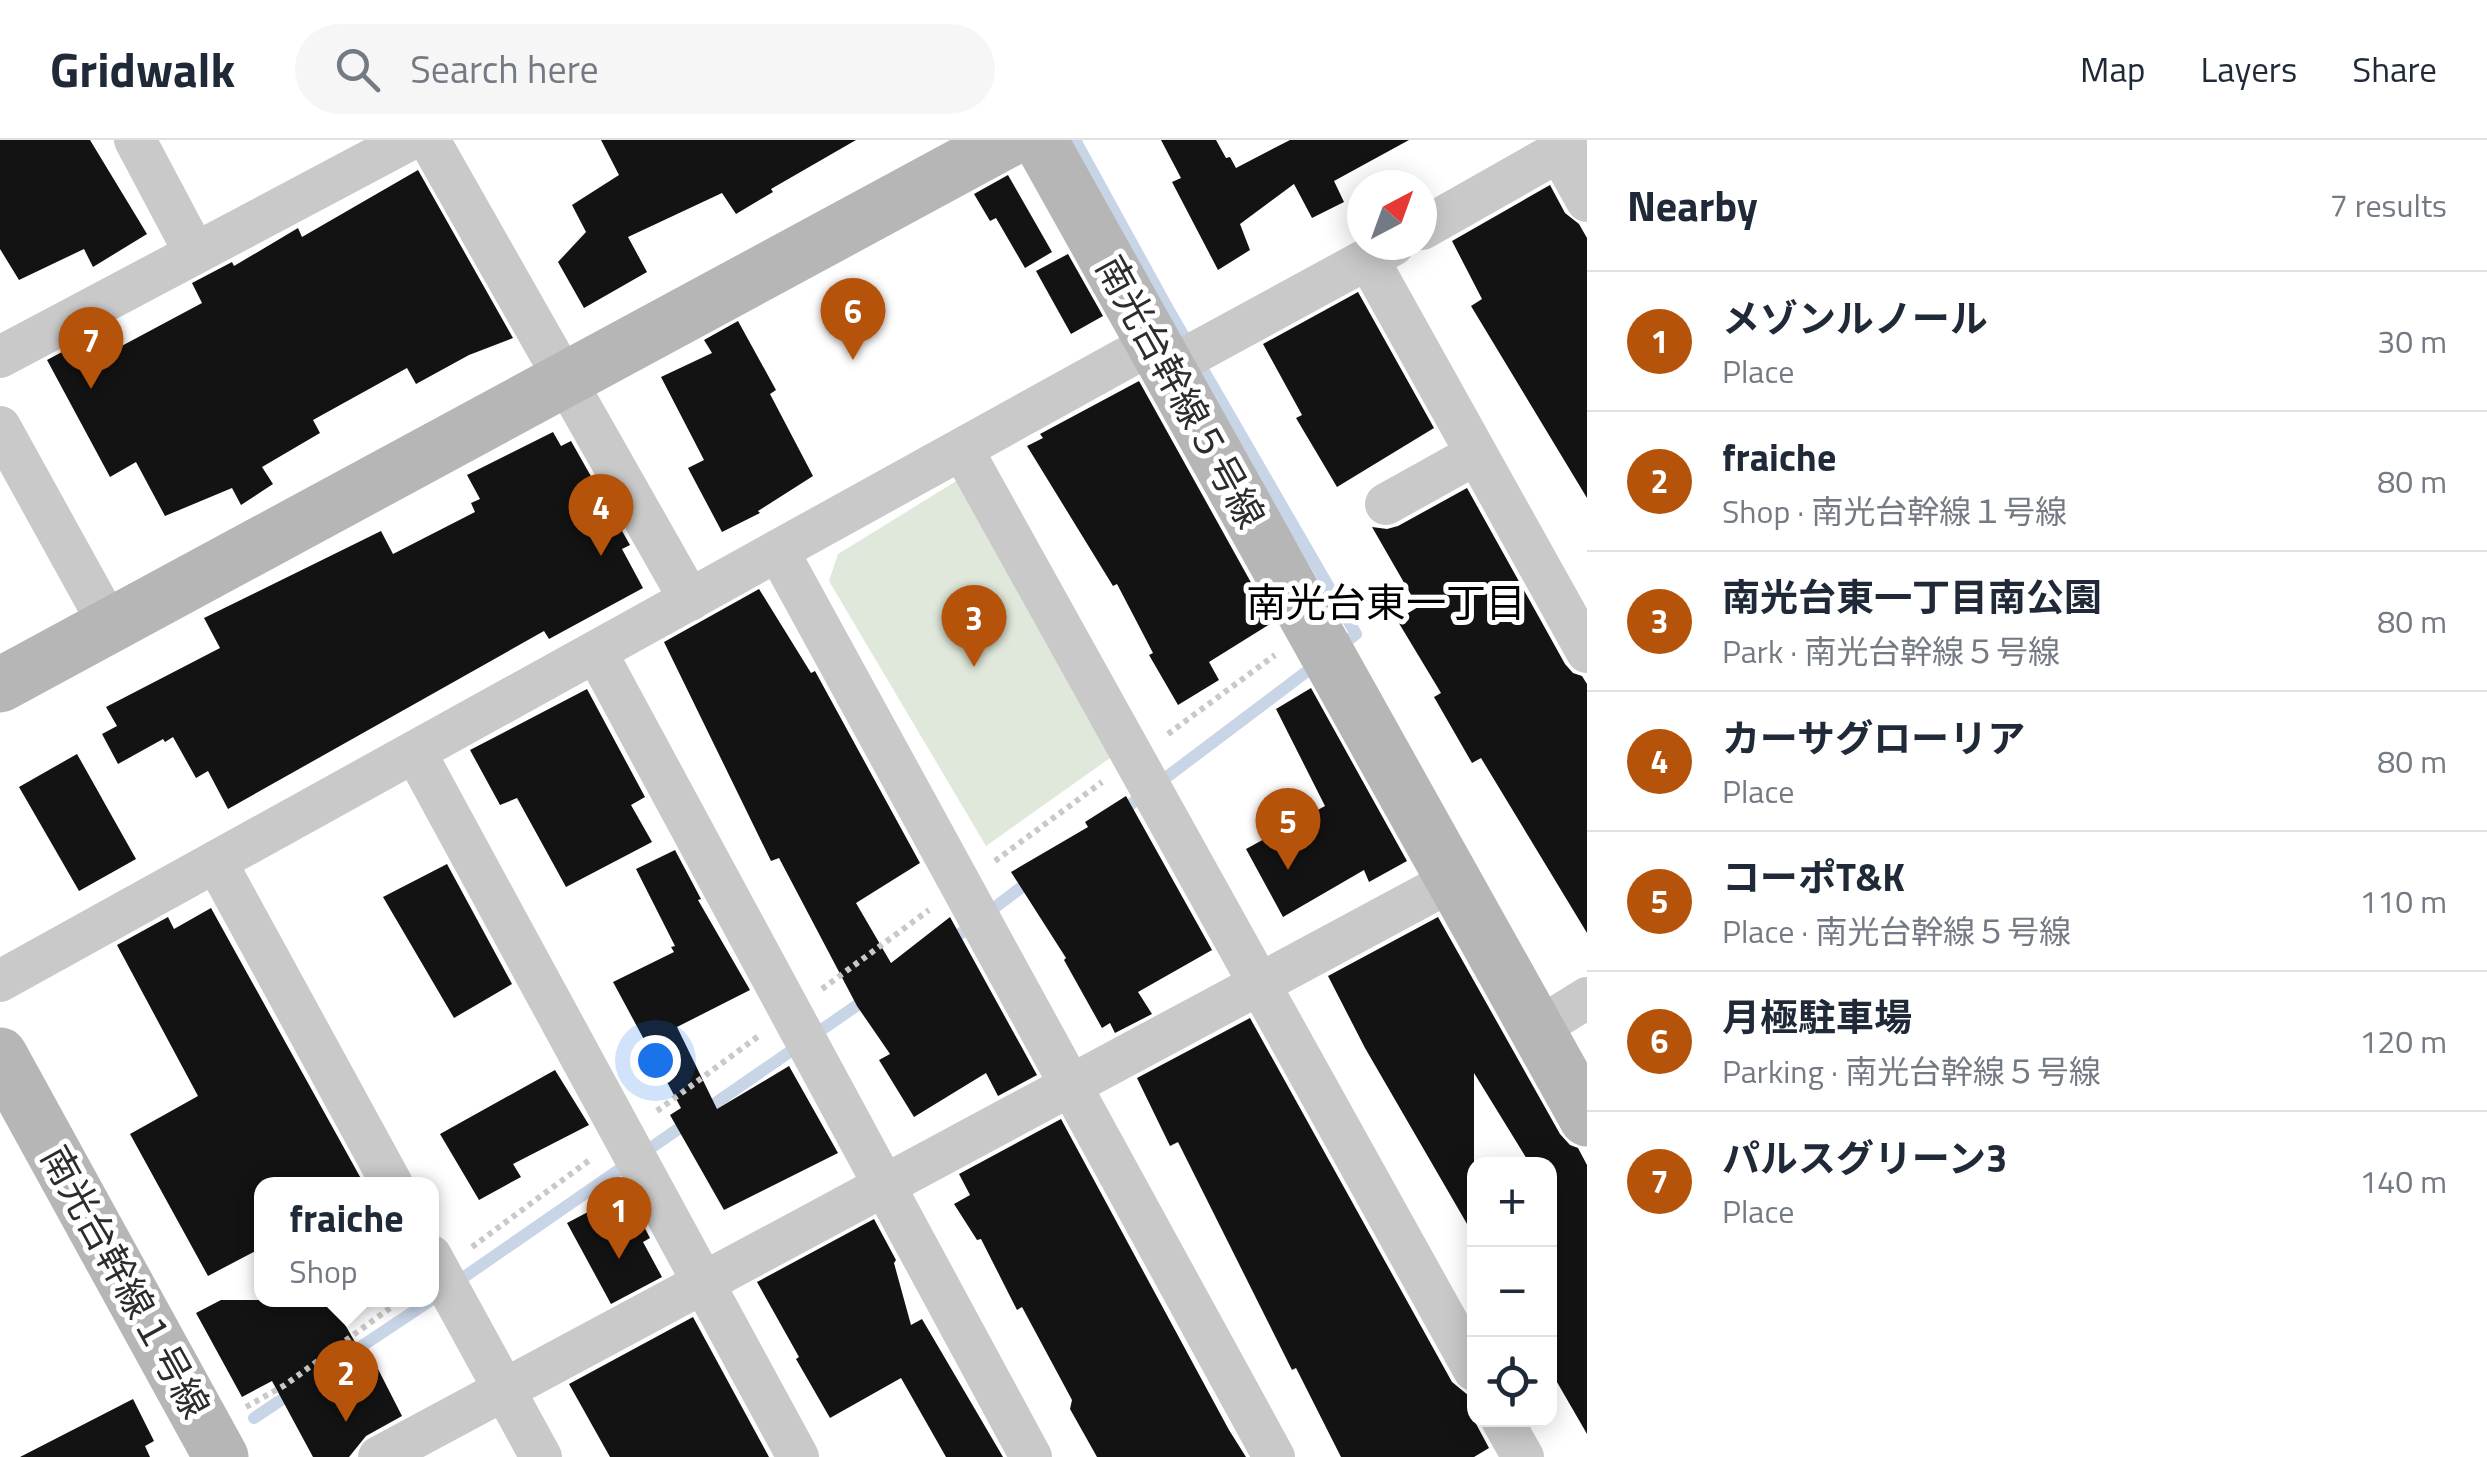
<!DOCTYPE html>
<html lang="en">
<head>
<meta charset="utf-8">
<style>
	:root { --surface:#fff; --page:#f6f6f7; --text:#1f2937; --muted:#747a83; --line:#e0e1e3; --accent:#b45309 }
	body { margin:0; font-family:"Titillium Web","Noto Sans JP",sans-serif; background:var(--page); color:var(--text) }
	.controls { position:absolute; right:30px; bottom:30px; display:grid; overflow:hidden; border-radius:20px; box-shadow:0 5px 25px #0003 }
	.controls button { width:90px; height:90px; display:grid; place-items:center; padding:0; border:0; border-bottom:2px solid var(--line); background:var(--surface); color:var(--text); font:50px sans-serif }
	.compass { position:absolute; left:1347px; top:30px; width:90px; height:90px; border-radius:50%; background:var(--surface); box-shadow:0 5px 25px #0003; rotate:41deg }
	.you { position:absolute; left:655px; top:920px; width:35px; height:35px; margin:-25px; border:8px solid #fff; border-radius:50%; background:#1a73e8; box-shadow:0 0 0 15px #1a73e833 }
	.badge { display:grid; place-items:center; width:65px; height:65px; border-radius:50%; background:var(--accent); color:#fff; font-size:32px; font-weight:700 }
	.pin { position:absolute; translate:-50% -82px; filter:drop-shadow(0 2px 5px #0008) }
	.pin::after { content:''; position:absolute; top:52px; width:35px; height:30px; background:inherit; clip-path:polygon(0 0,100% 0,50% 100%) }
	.popup { position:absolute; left:254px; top:1037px; width:185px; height:130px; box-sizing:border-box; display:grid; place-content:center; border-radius:20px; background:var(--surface); filter:drop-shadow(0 2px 8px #0005); font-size:32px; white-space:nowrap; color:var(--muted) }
	.popup b { font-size:38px; color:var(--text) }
	.popup::after { content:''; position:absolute; left:50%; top:100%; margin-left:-20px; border:20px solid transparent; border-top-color:var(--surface) }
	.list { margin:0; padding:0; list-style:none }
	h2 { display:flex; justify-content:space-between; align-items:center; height:130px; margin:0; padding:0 40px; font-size:42px }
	h2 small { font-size:32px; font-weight:400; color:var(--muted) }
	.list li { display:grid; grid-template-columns:65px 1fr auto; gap:30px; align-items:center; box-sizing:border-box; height:140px; padding:0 40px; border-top:2px solid var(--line) }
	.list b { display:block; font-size:38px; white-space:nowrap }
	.list p { margin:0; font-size:32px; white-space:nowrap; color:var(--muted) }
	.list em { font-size:32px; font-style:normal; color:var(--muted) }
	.icon { flex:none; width:55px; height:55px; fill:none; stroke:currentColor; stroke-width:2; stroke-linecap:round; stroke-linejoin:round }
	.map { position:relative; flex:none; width:1587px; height:1317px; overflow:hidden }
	header { display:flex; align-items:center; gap:60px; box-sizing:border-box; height:140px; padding:0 50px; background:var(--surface); border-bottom:2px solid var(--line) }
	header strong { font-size:48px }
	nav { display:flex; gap:55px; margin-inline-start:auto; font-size:35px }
	.search { width:700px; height:90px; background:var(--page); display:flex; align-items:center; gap:25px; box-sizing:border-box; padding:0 35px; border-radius:55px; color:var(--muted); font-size:38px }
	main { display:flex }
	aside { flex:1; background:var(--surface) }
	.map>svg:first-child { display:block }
	.green { fill:#dfe8da }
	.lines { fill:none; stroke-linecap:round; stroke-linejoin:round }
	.stream { stroke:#c8d5e7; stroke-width:12 }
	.building { fill:#131313 }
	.path { stroke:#c9c9c9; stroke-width:6; stroke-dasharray:5 5; stroke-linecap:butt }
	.street { stroke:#c9c9c9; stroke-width:42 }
	.secondary { stroke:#b6b6b6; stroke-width:55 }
	.labels { text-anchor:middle; stroke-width:10; stroke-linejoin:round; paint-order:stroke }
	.street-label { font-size:38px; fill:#2c2c2c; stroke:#fff }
	.neighbourhood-label { font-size:40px; fill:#000; stroke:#fff }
</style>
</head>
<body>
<header>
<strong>Gridwalk</strong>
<div class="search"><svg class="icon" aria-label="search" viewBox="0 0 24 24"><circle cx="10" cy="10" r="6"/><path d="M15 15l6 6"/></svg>Search here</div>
<nav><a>Map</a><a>Layers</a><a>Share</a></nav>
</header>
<main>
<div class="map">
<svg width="1587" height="1317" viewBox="0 0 1587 1317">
	<rect width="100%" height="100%" fill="#fff"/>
	<!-- green -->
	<polygon class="green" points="958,340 1117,613 986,706 829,441 838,414"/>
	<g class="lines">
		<!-- stream -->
		<g class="stream">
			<polyline points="1075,0 1168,169 1356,494 1338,508"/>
			<polyline points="1119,673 1318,523"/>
			<polyline points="948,803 1031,740"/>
			<polyline points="454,1144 869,857"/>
			<polyline points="347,1216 431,1160"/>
			<polyline points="254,1278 293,1252"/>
		</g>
	</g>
	<!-- building -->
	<g class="building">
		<polygon points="0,0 90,0 147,94 93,127 84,109 19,140 0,109"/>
		<polygon points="601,0 856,0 771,49 773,52 736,74 722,53 628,97 647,132 584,168 558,122 586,92 572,65 619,35"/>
		<polygon points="1161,0 1216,0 1226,18 1230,17 1236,28 1290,0 1409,0 1334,41 1344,62 1312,78 1294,44 1240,84 1250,110 1218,130 1172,42 1181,38"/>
		<polygon points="418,30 513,198 469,215 416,244 407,228 313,280 320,293 262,327 273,344 241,365 232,348 165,376 136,322 110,337 47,220 90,197 101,217 202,163 192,143 232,122 234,126 298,88 302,97"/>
		<polygon points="1008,35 1052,112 1025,128 996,78 990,81 974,54"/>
		<polygon points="1550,45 1565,73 1579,84 1587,98 1587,358 1471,166 1482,159 1452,101"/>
		<polygon points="1068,114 1103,176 1071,194 1036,131"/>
		<polygon points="1358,152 1434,288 1337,347 1296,278 1302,275 1263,204"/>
		<polygon points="738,181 776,250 770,254 813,336 758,371 760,373 722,392 688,328 704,320 661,237 712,213 704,200"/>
		<polygon points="1139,241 1273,482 1209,522 1219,540 1178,565 1149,515 1153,513 1117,444 1113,446 1027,306 1043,298 1040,294"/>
		<polygon points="553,292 561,306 571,301 630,405 622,409 643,448 549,499 544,491 228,669 208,631 196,638 173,597 165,602 163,599 118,624 102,594 117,586 106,567 220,508 204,478 381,391 393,414 475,372 471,363 480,359 467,335"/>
		<polygon points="1467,348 1565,524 1573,533 1582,536 1587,544 1587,793 1481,618 1472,623 1434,557 1441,553 1397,480 1418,467 1372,387 1387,389 1398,386"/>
		<polygon points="759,449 811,533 815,531 920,723 856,763 891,823 950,777 1037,935 998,956 986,933 914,977 879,920 890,914 857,866 779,718 771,721 664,502"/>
		<polygon points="1311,548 1407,721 1369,742 1364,730 1283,777 1246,709 1325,666 1276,569"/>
		<polygon points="587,549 645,657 631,665 652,702 566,747 517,658 500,665 470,610"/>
		<polygon points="77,614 136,719 79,751 19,647"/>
		<polygon points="1126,656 1212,810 1138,852 1152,874 1115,893 1110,883 1102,888 1064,820 1066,818 1011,732 1088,687 1085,682"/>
		<polygon points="675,710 701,759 698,760 750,850 677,887 717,969 789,926 838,1013 724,1070 670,975 681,968 613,842 674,812 671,807 675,806 636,729"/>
		<polygon points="447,724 512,844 454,878 383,757"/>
		<polygon points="211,768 364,1044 261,1044 261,1108 208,1136 130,994 198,956 117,805 168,777 174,789"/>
		<polygon points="1438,777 1560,994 1570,1005 1578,1008 1587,1025 1587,1294 1550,1230 1550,1024 1530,1024 1474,933 1474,1096 1365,908 1328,836"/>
		<polygon points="1250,878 1452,1242 1474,1260 1474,1280 1489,1308 1474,1317 1341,1317 1296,1228 1292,1230 1178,1002 1170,1006 1137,938"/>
		<polygon points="555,930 589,985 513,1024 521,1037 479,1060 440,994"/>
		<polygon points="1061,979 1229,1290 1246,1317 1097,1317 1070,1269 1072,1260 1022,1167 1017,1170 981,1099 977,1100 954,1064 970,1055 959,1034"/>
		<polygon points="626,1052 650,1098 643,1102 662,1137 611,1164 567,1083"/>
		<polygon points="874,1079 896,1120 894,1123 911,1185 922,1179 1003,1317 946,1317 901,1238 830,1278 796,1219 799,1217 757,1142"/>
		<polygon points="221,1160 331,1160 371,1230 377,1227 402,1276 366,1296 349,1317 313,1317 272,1241 242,1257 196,1173"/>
		<polygon points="693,1177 769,1317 610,1317 569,1244"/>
		<polygon points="133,1259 154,1301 145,1306 150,1317 20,1317"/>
	</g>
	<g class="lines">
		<!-- path -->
		<g class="path">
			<polyline points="1168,594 1275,515"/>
			<polyline points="995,721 1102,642"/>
			<polyline points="822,849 929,770"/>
			<polyline points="657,971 760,895"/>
			<polyline points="472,1107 591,1019"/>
			<polyline points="246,1267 285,1245 401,1160"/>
		</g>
		<!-- street -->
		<g class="street">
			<polyline points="135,0 195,113"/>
			<polyline points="429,0 690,460"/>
			<polyline points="1559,11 1587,61"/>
			<polyline points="1422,89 1579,0"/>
			<polyline points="1368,119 1587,512"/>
			<polyline points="0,217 409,0"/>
			<polyline points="1167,228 1393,105"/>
			<polyline points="0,287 111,488"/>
			<polyline points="962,309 1474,1230"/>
			<polyline points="1386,364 1476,314"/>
			<polyline points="778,411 1274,1317"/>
			<polyline points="596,512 1031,1317"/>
			<polyline points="415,612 798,1317"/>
			<polyline points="216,722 392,1044"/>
			<polyline points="0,841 1153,203"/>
			<polyline points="1537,889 1587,858"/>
			<polyline points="431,1116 541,1317"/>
			<polyline points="1502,1280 1523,1317"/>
			<polyline points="379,1317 1453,740"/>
		</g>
		<!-- secondary -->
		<g class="secondary">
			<polyline points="1040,0 1587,979"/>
			<polyline points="0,545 1008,0"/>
			<polyline points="0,915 221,1317"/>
		</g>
	</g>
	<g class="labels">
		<!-- street labels -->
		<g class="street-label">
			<text transform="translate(1180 252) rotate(61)" y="13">南光台幹線５号線</text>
			<text transform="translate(125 1142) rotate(61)" y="13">南光台幹線１号線</text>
		</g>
		<!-- neighbourhood labels -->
		<g class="neighbourhood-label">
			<text x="1386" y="477">南光台東一丁目</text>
		</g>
	</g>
</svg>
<div class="controls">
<button>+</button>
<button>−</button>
<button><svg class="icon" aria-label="locate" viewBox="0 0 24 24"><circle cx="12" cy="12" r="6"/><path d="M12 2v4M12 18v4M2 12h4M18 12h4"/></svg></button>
</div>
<svg class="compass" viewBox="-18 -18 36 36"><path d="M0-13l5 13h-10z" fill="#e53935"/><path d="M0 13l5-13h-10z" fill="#747a83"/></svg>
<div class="you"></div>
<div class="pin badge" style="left:619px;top:1119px">1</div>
<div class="pin badge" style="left:346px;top:1282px">2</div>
<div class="popup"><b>fraiche</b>Shop</div>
<div class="pin badge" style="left:974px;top:527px">3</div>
<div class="pin badge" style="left:601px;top:416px">4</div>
<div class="pin badge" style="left:1288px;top:730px">5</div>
<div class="pin badge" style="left:853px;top:220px">6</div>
<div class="pin badge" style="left:91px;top:249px">7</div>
</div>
<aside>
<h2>Nearby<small>7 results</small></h2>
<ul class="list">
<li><span class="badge">1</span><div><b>メゾンルノール</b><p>Place</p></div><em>30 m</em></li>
<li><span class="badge">2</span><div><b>fraiche</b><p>Shop · 南光台幹線１号線</p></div><em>80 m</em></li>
<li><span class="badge">3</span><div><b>南光台東一丁目南公園</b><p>Park · 南光台幹線５号線</p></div><em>80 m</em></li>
<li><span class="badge">4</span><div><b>カーサグローリア</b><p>Place</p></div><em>80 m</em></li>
<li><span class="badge">5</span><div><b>コーポT&amp;K</b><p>Place · 南光台幹線５号線</p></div><em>110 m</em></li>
<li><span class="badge">6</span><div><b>月極駐車場</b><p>Parking · 南光台幹線５号線</p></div><em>120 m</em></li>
<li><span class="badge">7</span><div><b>パルスグリーン3</b><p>Place</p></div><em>140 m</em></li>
</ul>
</aside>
</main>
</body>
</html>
